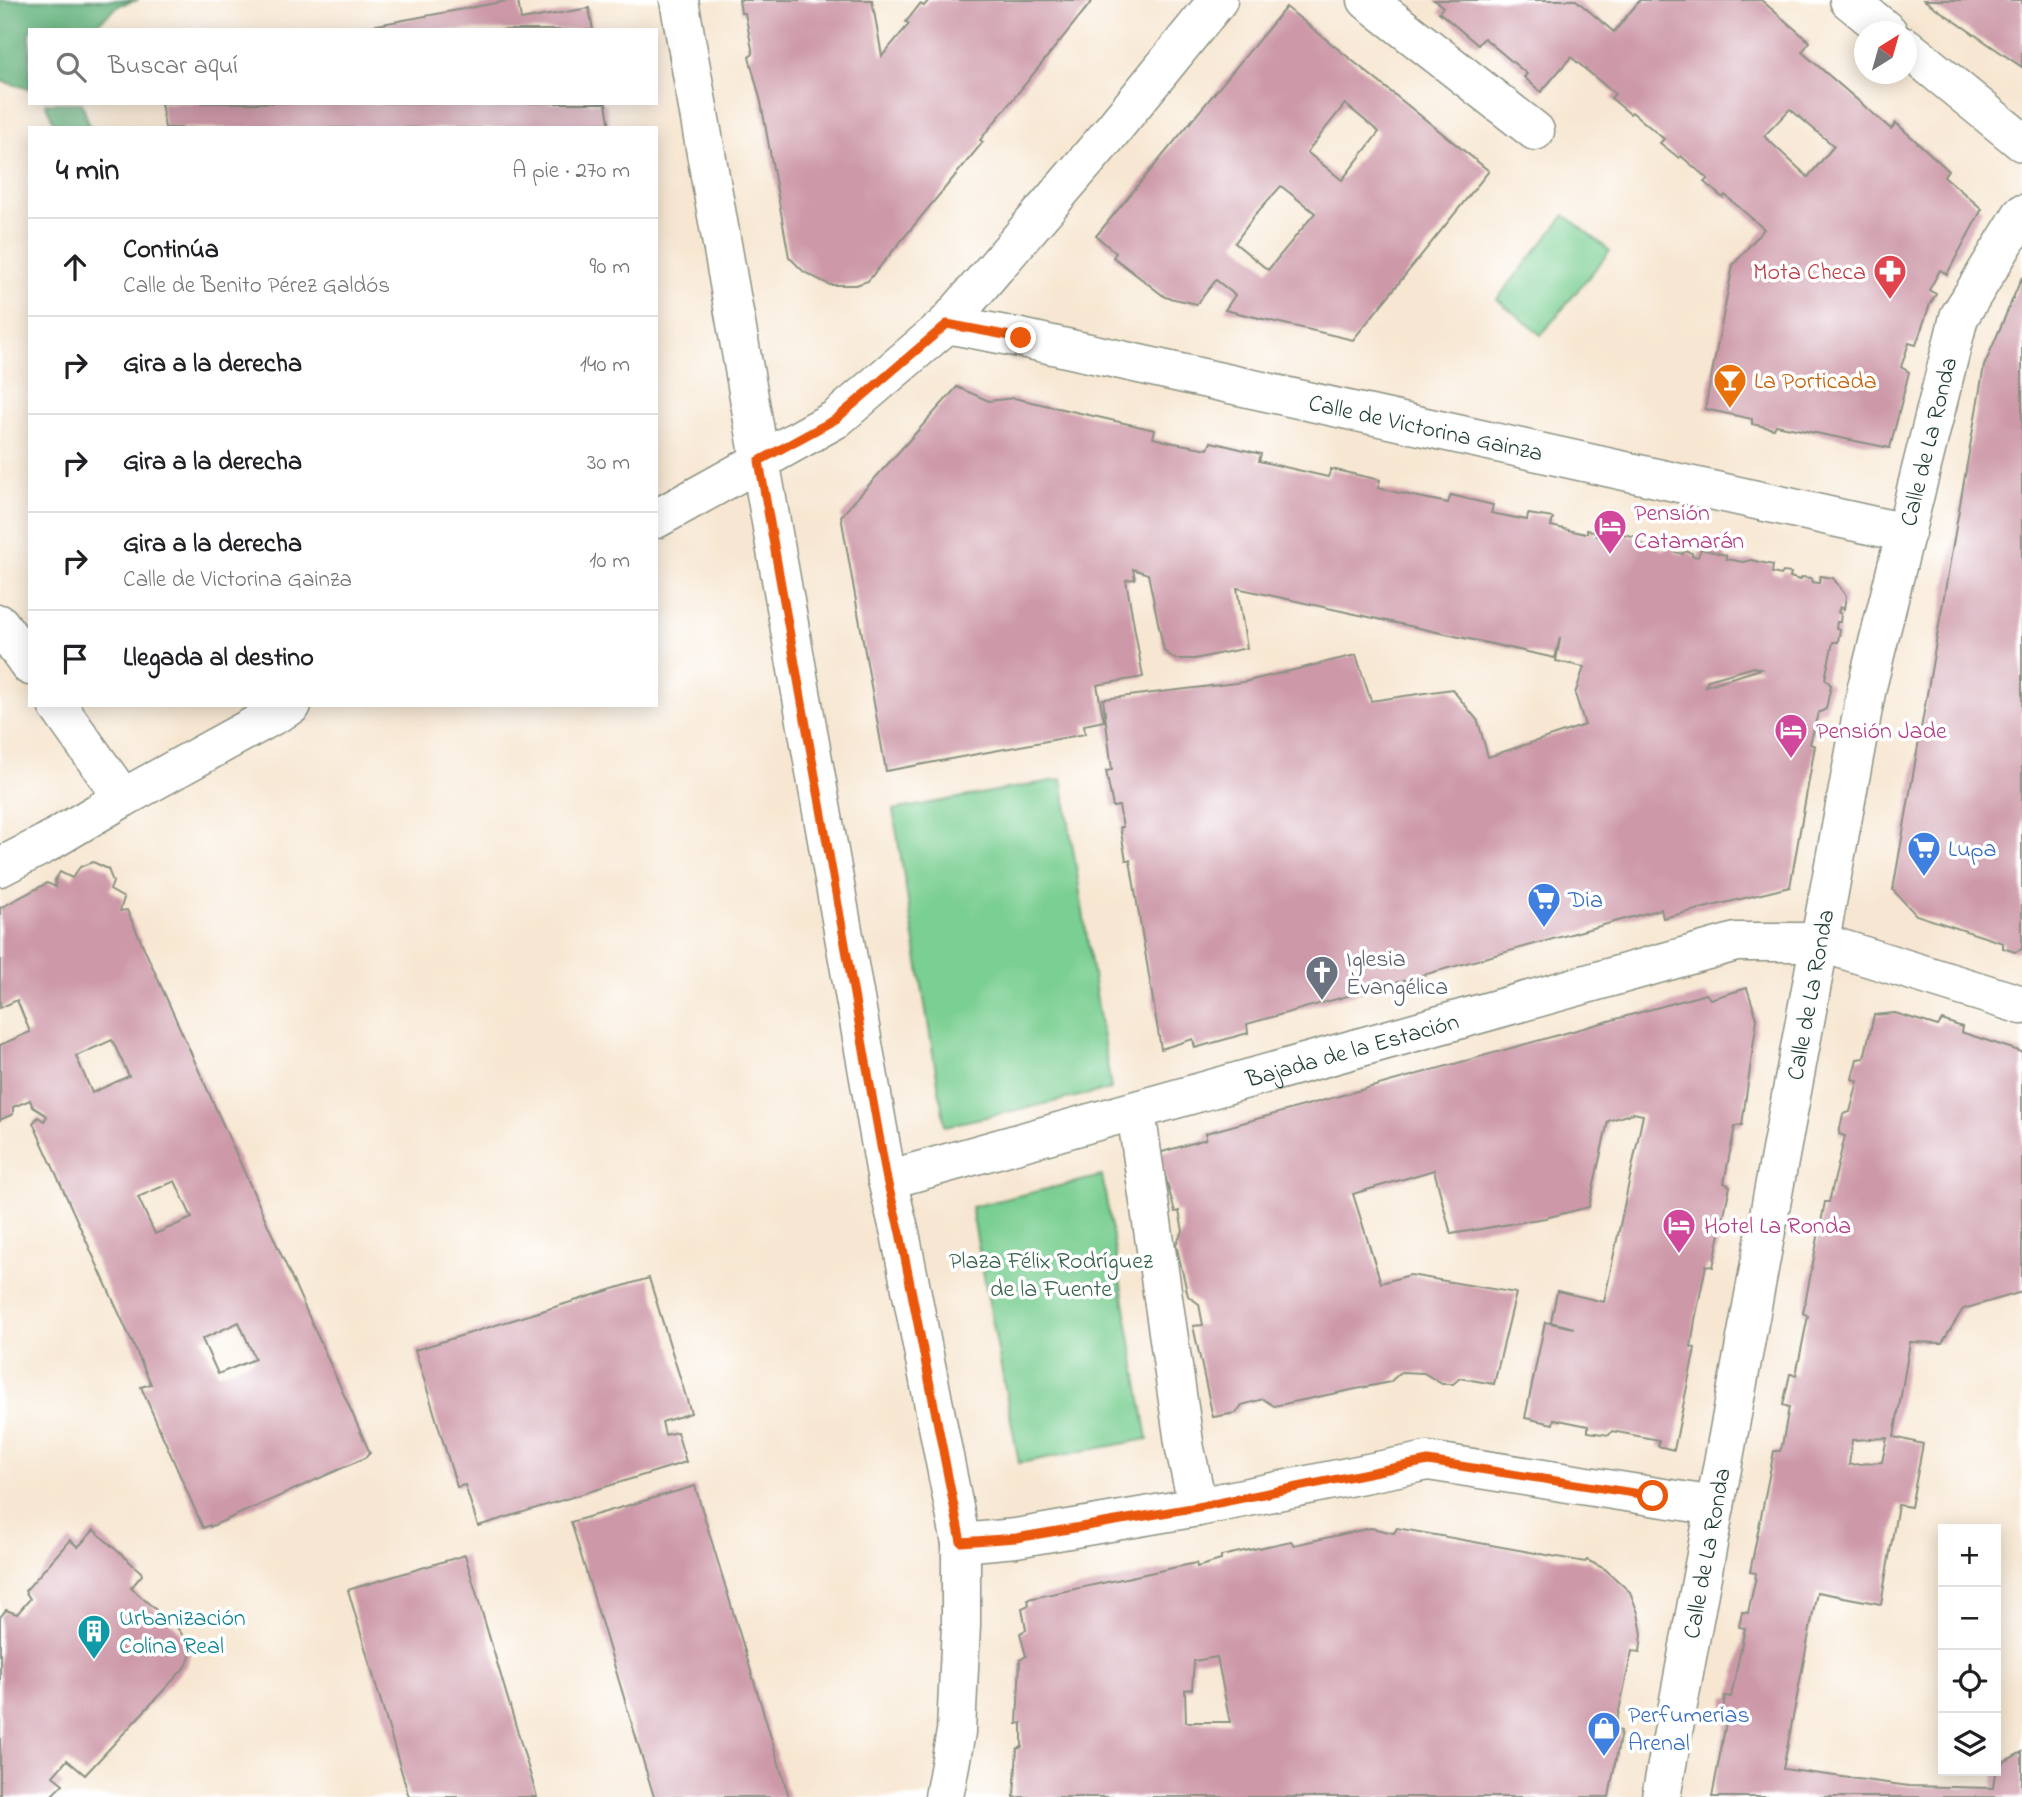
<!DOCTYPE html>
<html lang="es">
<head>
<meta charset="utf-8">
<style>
	:root { --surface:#fff; --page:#f2f2f2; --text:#202124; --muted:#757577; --line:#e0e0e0 }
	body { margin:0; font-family:"Indie Flower",sans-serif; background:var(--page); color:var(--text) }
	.controls { position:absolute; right:21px; bottom:21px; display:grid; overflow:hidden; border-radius:0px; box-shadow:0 4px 18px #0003 }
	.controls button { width:63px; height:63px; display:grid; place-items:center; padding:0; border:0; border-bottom:2px solid var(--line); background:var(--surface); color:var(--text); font:35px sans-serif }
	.compass { position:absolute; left:1854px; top:21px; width:63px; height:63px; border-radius:50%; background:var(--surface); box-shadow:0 4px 18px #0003; rotate:37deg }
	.stop { position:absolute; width:21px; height:21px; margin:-16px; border:5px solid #ea580c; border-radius:50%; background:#fff }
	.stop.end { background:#ea580c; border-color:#fff; box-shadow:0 2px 7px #0008 }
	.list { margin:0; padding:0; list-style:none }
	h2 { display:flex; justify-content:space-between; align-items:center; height:91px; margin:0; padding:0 28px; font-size:30px }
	h2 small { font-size:23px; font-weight:400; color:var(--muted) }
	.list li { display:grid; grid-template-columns:46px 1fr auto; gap:21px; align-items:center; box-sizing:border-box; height:98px; padding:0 28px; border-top:2px solid var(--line) }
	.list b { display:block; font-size:26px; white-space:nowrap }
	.list p { margin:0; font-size:23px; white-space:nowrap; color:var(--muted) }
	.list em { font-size:23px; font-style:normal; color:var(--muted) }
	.icon { flex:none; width:38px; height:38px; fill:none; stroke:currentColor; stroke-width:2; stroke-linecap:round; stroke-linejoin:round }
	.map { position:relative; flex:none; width:2022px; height:1797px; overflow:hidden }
	.search { position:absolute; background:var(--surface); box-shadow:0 4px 18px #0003; left:28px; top:28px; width:630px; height:77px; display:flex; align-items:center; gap:18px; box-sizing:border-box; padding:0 24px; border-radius:0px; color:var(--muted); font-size:26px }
	.panel { position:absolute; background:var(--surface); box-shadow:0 4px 18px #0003; left:28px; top:126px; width:630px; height:581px; border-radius:0px }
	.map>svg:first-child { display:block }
	.green { fill:#7acf92; stroke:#4c8663; stroke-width:2 }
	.forest { fill:#63b27c; stroke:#417858; stroke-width:2 }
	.building { fill:#cd99a8; fill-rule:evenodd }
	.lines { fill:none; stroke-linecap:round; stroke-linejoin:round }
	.pedestrian-casing { stroke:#8b9283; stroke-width:41 }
	.minor-casing { stroke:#8b9283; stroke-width:41 }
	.trunk-casing { stroke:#8b9283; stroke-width:41 }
	.pedestrian { stroke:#fff; stroke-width:38 }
	.minor { stroke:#fff; stroke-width:38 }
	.trunk { stroke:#fff; stroke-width:38 }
	.route { stroke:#ea580c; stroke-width:9 }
	.labels { text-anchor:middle; stroke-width:7; stroke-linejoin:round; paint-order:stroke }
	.health-label { font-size:24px; fill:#be3a42; stroke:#fff; text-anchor:end }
	.food-label { font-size:24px; fill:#c56008; stroke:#fff; text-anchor:start }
	.street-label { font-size:24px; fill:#1f3d34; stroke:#fff }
	.hotel-label { font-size:24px; fill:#b23c85; stroke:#fff; text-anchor:start }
	.shop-label { font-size:24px; fill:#366cbe; stroke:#fff; text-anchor:start }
	.worship-label { font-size:24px; fill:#5b616d; stroke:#fff; text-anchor:start }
	.park-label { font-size:24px; fill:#36624c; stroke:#fff }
	.culture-label { font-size:24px; fill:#0d838f; stroke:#fff; text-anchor:start }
</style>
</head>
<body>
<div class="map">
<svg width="2022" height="1797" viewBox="0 0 2022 1797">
	<rect width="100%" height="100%" fill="#fff"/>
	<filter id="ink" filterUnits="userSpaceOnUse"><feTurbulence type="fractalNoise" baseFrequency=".0143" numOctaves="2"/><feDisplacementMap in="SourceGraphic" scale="14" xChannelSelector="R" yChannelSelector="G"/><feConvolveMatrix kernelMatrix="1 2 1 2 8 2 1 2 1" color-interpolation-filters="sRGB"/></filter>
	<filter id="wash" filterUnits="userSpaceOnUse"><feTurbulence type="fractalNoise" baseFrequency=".00686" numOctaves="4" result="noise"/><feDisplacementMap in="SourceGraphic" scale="28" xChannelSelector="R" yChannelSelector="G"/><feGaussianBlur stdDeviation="1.57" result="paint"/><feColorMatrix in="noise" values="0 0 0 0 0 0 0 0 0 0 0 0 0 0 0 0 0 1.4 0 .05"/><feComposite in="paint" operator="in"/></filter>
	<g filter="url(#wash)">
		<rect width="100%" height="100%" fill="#f7e7d2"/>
		<!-- green -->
		<g class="green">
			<polygon points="1565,215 1610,251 1541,335 1497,299"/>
			<polygon points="1062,779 1111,1089 945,1126 893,810"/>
			<polygon points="1102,1176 1148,1439 1019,1463 971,1207"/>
		</g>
		<!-- forest -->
		<g class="forest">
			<polygon points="0,0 138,0 120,5 90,30 30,30 30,89 0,81"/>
			<polygon points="45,103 82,103 90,128 56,128"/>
		</g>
		<g id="blocks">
			<!-- building -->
			<g class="building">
				<polygon points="512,0 518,0 521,20 589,8 593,30 350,30"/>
				<polygon points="739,0 872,0 882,56 909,24 906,22 920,4 924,6 929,0 1093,0 980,140 983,142 868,281 856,285 830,285 804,272 789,257 761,102 749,57 753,54 745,13 741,13"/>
				<path d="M 1434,0 L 1576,0 L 1614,32 L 1640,0 L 1761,0 L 1810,42 L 1802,52 L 1891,129 L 1896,123 L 1948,170 L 1944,176 L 1982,209 L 1947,274 L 1940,270 L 1929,290 L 1936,294 L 1930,304 L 1916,345 L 1909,343 L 1901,367 L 1909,372 L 1890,448 L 1776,425 L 1774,429 L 1752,424 L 1752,419 L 1705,409 L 1733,265 L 1764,229 L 1725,195 L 1723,198 L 1704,182 L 1708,179 L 1681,156 L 1679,158 L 1660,143 L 1664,139 L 1632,112 L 1630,114 L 1611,98 L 1615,94 L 1571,57 L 1541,92 L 1524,77 L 1527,74 L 1484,38 L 1478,45 L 1439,12 L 1443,7 ZM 1790,109 L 1834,146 L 1808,177 L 1764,136 Z"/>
				<polygon points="1924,0 2022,0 2022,67"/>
				<path d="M 1286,7 L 1489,171 L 1353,340 L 1225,310 L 1235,295 L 1216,280 L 1197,304 L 1165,297 L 1113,257 L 1116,253 L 1096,236 ZM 1345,104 L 1379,132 L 1342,180 L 1307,152 ZM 1281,186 L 1315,213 L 1268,270 L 1235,243 L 1255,215 Z"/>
				<polygon points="161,103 606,103 610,128 165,128"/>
				<polygon points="2022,277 2022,949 2015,952 2003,948 2003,943 1916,915 1893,890 1984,366"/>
				<path d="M 957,387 L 989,401 L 1014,398 L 1155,430 L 1153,438 L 1174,443 L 1208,449 L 1211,442 L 1261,454 L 1259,461 L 1328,477 L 1331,469 L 1380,480 L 1378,488 L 1413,496 L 1448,503 L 1451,495 L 1493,505 L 1491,513 L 1527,520 L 1528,514 L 1553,518 L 1551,526 L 1581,533 L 1587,533 L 1587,530 L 1596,532 L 1596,536 L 1602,537 L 1604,530 L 1660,542 L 1659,549 L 1665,550 L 1665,547 L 1675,549 L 1675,552 L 1683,554 L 1684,551 L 1692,553 L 1692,556 L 1698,557 L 1701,549 L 1726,555 L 1726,559 L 1743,562 L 1751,560 L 1773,565 L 1772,573 L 1781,575 L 1783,572 L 1791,573 L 1790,577 L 1800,580 L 1802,577 L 1811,578 L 1812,582 L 1819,583 L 1820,576 L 1833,578 L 1846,596 L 1844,609 L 1840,607 L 1838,612 L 1841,614 L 1840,622 L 1837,622 L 1836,628 L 1840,629 L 1838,642 L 1833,642 L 1825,679 L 1831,685 L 1826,709 L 1818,713 L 1810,744 L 1815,746 L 1790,887 L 1663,918 L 1661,909 L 1247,1024 L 1248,1033 L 1195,1048 L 1193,1039 L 1161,1049 L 1130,860 L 1126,860 L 1120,827 L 1123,827 L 1119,806 L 1113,807 L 1106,771 L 1112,770 L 1103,699 L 1244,682 L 1356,655 L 1371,701 L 1452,689 L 1478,721 L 1488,757 L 1585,725 L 1575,694 L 1584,667 L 1556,661 L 1560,638 L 1555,658 L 1237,588 L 1247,648 L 1194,659 L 1175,659 L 1164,651 L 1148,574 L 1133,569 L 1135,579 L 1126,580 L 1143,677 L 1097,685 L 1104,721 L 1084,725 L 1085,734 L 886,771 L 841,516 ZM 1754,667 L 1761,669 L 1705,686 L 1708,680 Z"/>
				<path d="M 93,862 L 108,869 L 113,882 L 110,890 L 124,898 L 120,911 L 127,910 L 370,1453 L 365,1458 L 210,1527 L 210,1525 L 203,1528 L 141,1387 L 151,1384 L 33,1123 L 38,1117 L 44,1121 L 47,1116 L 33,1107 L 30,1100 L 13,1107 L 13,1114 L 0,1120 L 0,1045 L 30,1032 L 17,1000 L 0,1008 L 0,908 L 47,883 L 56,887 L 55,880 L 60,872 L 72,878 L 80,867 ZM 112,1040 L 129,1076 L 92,1093 L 76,1056 ZM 175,1181 L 192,1218 L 155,1234 L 138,1197 ZM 239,1322 L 255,1359 L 218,1374 L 202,1339 Z"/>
				<polygon points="1747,988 1757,1019 1742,1125 1735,1126 1724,1183 1730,1186 1713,1267 1706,1265 1695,1320 1691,1347 1695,1348 1674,1450 1658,1446 1659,1440 1612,1431 1609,1435 1588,1432 1588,1426 1554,1419 1553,1424 1525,1418 1545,1322 1574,1328 1551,1322 1557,1291 1604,1302 1643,1115 1633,1113 1608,1121 1589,1207 1545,1218 1451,1234 1434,1170 1353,1194 1381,1283 1410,1275 1516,1293 1494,1384 1460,1378 1453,1384 1442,1384 1424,1373 1401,1372 1390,1382 1274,1406 1263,1399 1242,1405 1236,1413 1213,1417 1193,1326 1203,1325 1199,1304 1188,1296 1176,1244 1183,1231 1179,1211 1175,1212 1159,1153 1206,1139 1206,1133 1706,994 1710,999"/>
				<path d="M 1895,1013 L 1938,1026 L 1942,1020 L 1962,1027 L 1961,1032 L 2022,1052 L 2022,1292 L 1963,1309 L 1942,1343 L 1910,1342 L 1894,1437 L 1923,1444 L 1911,1507 L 1898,1505 L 1881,1604 L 1817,1592 L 1783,1769 L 1909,1786 L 1993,1788 L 1996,1766 L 2022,1752 L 2022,1797 L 1712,1797 L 1728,1712 L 1723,1710 L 1725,1696 L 1731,1697 L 1745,1628 L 1739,1627 L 1742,1612 L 1748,1613 L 1755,1581 L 1756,1573 L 1750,1572 L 1774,1451 L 1780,1451 L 1782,1446 L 1789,1407 L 1783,1405 L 1790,1374 L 1796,1375 L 1808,1316 L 1803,1313 L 1825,1202 L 1829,1202 L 1845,1136 L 1839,1134 L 1843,1114 L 1850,1112 L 1858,1081 L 1852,1079 L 1857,1059 L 1864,1058 L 1874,1015 ZM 1887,1438 L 1882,1462 L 1849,1465 L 1852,1440 Z"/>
				<polygon points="649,1278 691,1413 662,1422 665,1435 677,1432 686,1462 478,1526 465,1485 457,1487 415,1350"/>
				<polygon points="695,1486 789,1797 654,1797 571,1522"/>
				<path d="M 1371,1528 L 1394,1533 L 1397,1528 L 1585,1562 L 1587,1560 L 1605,1569 L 1630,1592 L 1638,1613 L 1642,1634 L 1640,1652 L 1632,1651 L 1620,1706 L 1615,1729 L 1621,1731 L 1609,1797 L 1014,1797 L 1017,1749 L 1022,1747 L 1022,1723 L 1017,1724 L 1020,1660 L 1026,1656 L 1020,1633 L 1026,1630 L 1022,1608 L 1029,1605 L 1028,1599 L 1196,1563 L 1197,1567 L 1221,1560 L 1221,1556 L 1291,1541 L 1294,1545 ZM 1217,1657 L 1230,1722 L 1186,1722 L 1185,1690 L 1192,1689 L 1194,1661 Z"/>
				<polygon points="94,1530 141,1572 142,1575 131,1588 179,1630 189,1645 190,1656 187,1665 85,1775 67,1760 53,1776 63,1784 50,1797 0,1797 0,1617 6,1610 17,1614 30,1599 25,1591 70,1540 78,1547"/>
				<polygon points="465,1555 537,1797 409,1797 348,1590"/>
			</g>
		</g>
	</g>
	<g filter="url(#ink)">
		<use href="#blocks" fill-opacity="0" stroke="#8b9283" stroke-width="2"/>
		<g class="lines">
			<defs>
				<polyline id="pedestrian" points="1367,0 1535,131"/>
				<g id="minor">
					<polyline points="679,0 887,1180 900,1233 961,1543 961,1625 956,1732 944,1797"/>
					<polyline points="1849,0 1888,32"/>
					<polyline points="1906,47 2022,142"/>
					<path id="s1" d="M 947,324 L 1021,338 L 1906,533"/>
					<polyline points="656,519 836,419 947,324 1106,138 1218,0"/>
					<polyline points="0,624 30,666"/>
					<polyline points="57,705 123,798"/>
					<polyline points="0,867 45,844 123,798 292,705"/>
					<polyline points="1136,1112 1185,1449 1198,1507"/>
					<path id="s2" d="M 887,1180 L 1736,942 L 1819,942 L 2022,1005"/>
					<polyline points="961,1543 1016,1538 1198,1507 1428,1461 1715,1506"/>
				</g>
				<g id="trunk">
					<path id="s3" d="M 1661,1797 L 1867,687 L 1959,317 L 2022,214"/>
				</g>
			</defs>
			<!-- pedestrian casing -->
			<use href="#pedestrian" class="pedestrian-casing"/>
			<!-- minor casing -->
			<use href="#minor" class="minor-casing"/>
			<!-- trunk casing -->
			<use href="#trunk" class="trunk-casing"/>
			<!-- pedestrian -->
			<use href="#pedestrian" class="pedestrian"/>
			<!-- minor -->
			<use href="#minor" class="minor"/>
			<!-- trunk -->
			<use href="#trunk" class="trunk"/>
		</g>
	</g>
	<g class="lines" filter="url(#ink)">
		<!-- route -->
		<polyline class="route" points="1021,338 947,324 836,419 759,461 887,1180 900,1233 961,1542 1016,1538 1198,1507 1428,1461 1653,1496"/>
	</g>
	<!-- icons -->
	<defs>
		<symbol id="pharmacy-pin" viewBox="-11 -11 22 30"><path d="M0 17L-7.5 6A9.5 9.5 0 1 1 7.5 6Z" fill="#e0444e" stroke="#fff"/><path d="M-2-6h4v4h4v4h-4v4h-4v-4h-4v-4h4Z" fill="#fff"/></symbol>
		<symbol id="bar-pin" viewBox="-11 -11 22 30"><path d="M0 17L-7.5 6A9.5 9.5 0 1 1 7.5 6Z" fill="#e8710a" stroke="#fff"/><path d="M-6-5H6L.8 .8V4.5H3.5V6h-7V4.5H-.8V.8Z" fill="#fff"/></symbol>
		<symbol id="hotel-pin" viewBox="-11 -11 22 30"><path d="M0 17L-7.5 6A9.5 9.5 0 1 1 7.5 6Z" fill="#d1479c" stroke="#fff"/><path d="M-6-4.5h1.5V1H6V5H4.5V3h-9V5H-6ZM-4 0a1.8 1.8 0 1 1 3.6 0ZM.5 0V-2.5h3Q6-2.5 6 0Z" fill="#fff"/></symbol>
		<symbol id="supermarket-pin" viewBox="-11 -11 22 30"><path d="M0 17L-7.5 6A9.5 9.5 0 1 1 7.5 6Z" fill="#3f7fe0" stroke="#fff"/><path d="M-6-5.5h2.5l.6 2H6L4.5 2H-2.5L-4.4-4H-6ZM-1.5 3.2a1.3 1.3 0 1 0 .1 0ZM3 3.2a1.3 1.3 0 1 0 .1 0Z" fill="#fff"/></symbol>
		<symbol id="church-pin" viewBox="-11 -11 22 30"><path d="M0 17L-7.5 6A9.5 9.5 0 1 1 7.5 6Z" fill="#6b7280" stroke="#fff"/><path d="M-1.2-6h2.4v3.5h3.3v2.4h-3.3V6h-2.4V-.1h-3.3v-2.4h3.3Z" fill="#fff"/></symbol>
		<symbol id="building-pin" viewBox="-11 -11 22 30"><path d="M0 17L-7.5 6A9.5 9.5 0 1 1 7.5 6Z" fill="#0f9aa8" stroke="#fff"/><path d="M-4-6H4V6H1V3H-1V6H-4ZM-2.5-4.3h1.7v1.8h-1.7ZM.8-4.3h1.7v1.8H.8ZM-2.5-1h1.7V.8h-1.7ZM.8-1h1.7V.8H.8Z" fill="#fff"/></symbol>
		<symbol id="shop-pin" viewBox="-11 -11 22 30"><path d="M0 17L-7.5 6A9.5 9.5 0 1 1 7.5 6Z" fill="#3f7fe0" stroke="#fff"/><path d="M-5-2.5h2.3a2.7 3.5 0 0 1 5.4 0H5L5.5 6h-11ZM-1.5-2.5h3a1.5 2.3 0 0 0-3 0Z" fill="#fff"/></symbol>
	</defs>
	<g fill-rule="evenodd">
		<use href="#pharmacy-pin" x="1871" y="252" width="38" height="52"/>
		<use href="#bar-pin" x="1711" y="361" width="38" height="52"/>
		<use href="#hotel-pin" x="1591" y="507" width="38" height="52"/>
		<use href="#hotel-pin" x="1772" y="711" width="38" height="52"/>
		<use href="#supermarket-pin" x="1905" y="829" width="38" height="52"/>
		<use href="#supermarket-pin" x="1525" y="880" width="38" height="52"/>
		<use href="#church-pin" x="1303" y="953" width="38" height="52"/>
		<use href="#hotel-pin" x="1660" y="1206" width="38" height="52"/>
		<use href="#building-pin" x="75" y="1612" width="38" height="52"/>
		<use href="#shop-pin" x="1585" y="1709" width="38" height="52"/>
	</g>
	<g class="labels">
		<!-- health labels -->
		<g class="health-label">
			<text x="1866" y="279">Mota Checa</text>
		</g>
		<!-- food labels -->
		<g class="food-label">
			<text x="1754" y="388">La Porticada</text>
		</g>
		<!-- street labels -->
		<g class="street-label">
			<text dy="8" stroke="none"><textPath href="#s1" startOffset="490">Calle de Victorina Gainza</textPath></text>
			<text dy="8" stroke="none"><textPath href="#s3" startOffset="1382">Calle de La Ronda</textPath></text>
			<text dy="8" stroke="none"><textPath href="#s3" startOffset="816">Calle de La Ronda</textPath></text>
			<text dy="8" stroke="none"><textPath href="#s2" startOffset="483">Bajada de la Estación</textPath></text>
			<text dy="8" stroke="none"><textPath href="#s3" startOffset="248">Calle de La Ronda</textPath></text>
		</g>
		<!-- hotel labels -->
		<g class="hotel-label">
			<text x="1634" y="520">Pensión<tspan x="1634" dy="28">Catamarán</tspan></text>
			<text x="1816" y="738">Pensión Jade</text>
			<text x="1704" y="1233">Hotel La Ronda</text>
		</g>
		<!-- shop labels -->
		<g class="shop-label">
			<text x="1948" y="856">Lupa</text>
			<text x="1568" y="907">Dia</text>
			<text x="1628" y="1722">Perfumerias<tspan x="1628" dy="28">Arenal</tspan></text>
		</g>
		<!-- worship labels -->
		<g class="worship-label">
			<text x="1346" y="966">Iglesia<tspan x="1346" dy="28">Evangélica</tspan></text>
		</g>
		<!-- park labels -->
		<g class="park-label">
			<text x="1051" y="1268">Plaza Félix Rodríguez<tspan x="1051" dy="28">de la Fuente</tspan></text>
		</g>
		<!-- culture labels -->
		<g class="culture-label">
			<text x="119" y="1625">Urbanización<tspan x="119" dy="28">Colina Real</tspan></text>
		</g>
	</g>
</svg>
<div class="controls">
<button>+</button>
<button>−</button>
<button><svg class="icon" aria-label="locate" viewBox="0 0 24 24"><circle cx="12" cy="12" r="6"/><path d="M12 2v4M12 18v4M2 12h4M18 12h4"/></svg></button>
<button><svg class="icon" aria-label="layers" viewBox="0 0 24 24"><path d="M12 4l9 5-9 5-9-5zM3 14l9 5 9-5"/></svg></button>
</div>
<svg class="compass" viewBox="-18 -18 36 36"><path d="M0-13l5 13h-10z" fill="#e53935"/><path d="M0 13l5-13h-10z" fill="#757577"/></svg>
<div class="stop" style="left:1653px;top:1496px"></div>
<div class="stop end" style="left:1021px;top:338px"></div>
<div class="search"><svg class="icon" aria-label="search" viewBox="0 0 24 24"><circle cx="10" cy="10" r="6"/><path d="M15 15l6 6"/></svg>Buscar aquí</div>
<section class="panel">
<h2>4 min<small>A pie · 270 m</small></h2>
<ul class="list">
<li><svg class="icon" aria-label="ahead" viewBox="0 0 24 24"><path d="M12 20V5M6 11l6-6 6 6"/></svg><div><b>Continúa</b><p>Calle de Benito Pérez Galdós</p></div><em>90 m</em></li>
<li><svg class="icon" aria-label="right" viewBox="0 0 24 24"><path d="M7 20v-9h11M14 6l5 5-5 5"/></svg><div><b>Gira a la derecha</b></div><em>140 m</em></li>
<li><svg class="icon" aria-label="right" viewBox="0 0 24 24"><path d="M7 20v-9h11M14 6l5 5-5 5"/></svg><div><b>Gira a la derecha</b></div><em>30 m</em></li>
<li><svg class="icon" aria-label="right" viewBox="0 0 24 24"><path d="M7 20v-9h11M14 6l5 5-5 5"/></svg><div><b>Gira a la derecha</b><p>Calle de Victorina Gainza</p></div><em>10 m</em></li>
<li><svg class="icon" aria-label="arrive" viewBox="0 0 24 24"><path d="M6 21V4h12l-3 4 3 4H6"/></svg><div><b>Llegada al destino</b></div></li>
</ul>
</section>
</div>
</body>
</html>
